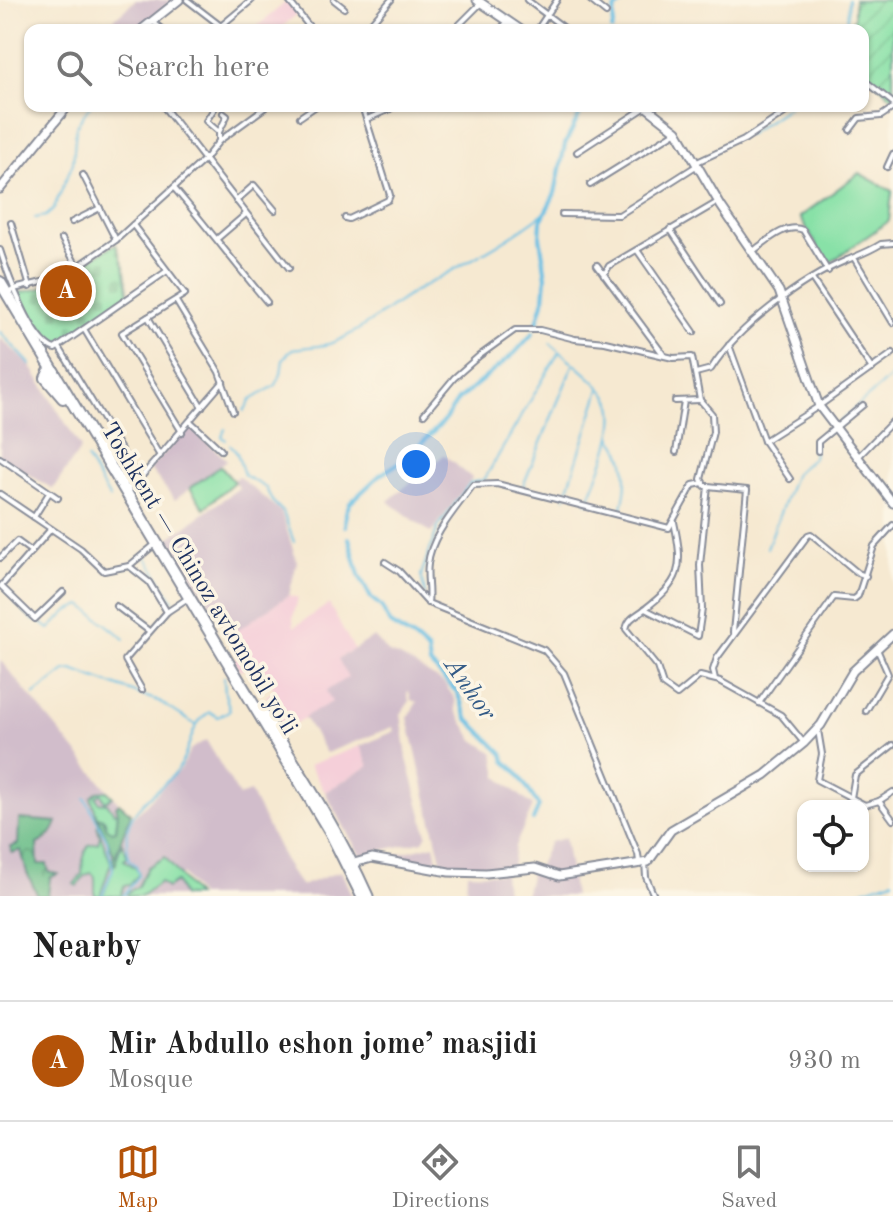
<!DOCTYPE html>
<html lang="en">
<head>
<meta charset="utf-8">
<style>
	:root { --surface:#fff; --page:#f6f6f6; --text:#222; --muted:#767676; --line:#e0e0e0; --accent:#b45309 }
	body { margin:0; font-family:"Old Standard TT",serif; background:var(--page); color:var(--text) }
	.controls { position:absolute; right:24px; bottom:24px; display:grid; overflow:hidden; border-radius:16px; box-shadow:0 2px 6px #0004 }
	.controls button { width:72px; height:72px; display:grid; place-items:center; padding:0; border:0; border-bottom:2px solid var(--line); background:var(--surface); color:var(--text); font:40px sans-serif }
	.you { position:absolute; left:416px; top:464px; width:28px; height:28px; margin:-20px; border:6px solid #fff; border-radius:50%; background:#1a73e8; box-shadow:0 0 0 12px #1a73e833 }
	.badge { display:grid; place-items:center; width:52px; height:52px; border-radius:50%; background:var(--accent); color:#fff; font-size:26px; font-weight:700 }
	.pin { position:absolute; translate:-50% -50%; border:4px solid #fff; box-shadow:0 2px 8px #0006 }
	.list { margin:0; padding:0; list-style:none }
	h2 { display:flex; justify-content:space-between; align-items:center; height:104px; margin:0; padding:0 32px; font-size:34px }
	h2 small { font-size:26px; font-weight:400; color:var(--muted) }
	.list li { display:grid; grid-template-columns:52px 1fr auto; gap:24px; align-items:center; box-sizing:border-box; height:120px; padding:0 32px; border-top:2px solid var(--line) }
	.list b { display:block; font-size:30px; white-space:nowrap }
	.list p { margin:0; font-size:26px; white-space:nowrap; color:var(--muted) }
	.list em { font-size:26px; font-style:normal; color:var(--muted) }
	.icon { flex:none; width:44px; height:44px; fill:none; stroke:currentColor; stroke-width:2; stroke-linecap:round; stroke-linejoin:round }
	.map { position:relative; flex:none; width:893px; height:896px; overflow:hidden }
	.search { position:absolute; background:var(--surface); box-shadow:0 2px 6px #0004; left:24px; right:24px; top:24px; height:88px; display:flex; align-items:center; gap:20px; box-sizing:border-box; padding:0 28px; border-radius:16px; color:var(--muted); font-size:30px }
	.sheet { height:224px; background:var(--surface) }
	nav { display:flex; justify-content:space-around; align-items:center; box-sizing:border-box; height:112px; border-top:2px solid var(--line); background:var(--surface); font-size:22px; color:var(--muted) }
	nav a { display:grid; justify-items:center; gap:4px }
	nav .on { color:var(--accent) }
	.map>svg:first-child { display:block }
	.built { fill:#f5cfd9 }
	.industrial { fill:#d1bdcb }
	.grass { fill:#88e1a7; stroke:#528882; stroke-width:2 }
	.forest { fill:url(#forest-crowns); stroke:#447775; stroke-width:2 }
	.cemetery { fill:url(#cemetery-stones); stroke:#528882; stroke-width:2 }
	.garden { fill:url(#garden-furrows); stroke:#528882; stroke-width:2 }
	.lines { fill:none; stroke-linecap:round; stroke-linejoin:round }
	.stream { stroke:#67bfe4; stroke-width:2 }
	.canal { stroke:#67bfe4; stroke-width:4 }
	.street-casing { stroke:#888c98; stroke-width:8 }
	.secondary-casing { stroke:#888c98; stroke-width:11 }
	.highway-casing { stroke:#888c98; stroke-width:14 }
	.street { stroke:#fff; stroke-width:4 }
	.secondary { stroke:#fff; stroke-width:7 }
	.highway { stroke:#fff; stroke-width:10 }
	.labels { text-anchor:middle; stroke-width:7; stroke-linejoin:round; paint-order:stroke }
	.street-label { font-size:24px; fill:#1b2f5e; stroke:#fcf5e5 }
	.water-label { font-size:26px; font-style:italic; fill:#325a86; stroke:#fcf5e5 }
</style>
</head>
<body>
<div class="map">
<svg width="893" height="896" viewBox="0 0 893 896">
	<defs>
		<pattern id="forest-crowns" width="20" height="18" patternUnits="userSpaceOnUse" patternTransform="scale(2)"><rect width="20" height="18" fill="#6ebf8c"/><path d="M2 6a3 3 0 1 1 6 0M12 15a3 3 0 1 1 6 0" fill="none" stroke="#5a9c76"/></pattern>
		<pattern id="cemetery-stones" width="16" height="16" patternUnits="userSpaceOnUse" patternTransform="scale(2)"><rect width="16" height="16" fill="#88e1a7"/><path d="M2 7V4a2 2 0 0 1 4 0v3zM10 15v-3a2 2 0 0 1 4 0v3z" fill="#75c192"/></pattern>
		<pattern id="garden-furrows" width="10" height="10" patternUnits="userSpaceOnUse" patternTransform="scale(2)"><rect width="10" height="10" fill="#88e1a7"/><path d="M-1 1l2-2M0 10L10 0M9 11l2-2" fill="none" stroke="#75c192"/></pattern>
	</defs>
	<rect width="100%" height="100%" fill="#fcf5e5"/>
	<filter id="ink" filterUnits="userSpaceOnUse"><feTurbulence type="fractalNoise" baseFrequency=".0125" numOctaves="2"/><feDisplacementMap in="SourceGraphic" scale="16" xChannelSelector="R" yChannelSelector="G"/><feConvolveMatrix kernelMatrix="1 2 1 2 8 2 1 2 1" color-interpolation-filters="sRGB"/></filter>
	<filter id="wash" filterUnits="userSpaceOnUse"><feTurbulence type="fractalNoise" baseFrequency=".006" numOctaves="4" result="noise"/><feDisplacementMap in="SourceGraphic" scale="32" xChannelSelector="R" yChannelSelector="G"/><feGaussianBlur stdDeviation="1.8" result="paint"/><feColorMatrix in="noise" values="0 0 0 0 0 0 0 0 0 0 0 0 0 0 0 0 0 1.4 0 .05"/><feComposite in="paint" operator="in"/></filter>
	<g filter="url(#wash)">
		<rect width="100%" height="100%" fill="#f6e9d1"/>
		<!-- built -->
		<g class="built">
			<polygon points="287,1 297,14 283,26 287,30 254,29"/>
			<polygon points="289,595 298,598 293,618 294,627 329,604 354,649 338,659 349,677 332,702 285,729 266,696 275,690 255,661 240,671 233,660 238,657 226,637"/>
			<polygon points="360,746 369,766 325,792 309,765"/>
		</g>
		<!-- industrial -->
		<g class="industrial">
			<polygon points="136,0 173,0 137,30 101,30"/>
			<polygon points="0,338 30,365 81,448 53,489 0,457"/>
			<polygon points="189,427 227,460 175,500 150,469"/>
			<polygon points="444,455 472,478 431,533 388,501"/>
			<polygon points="238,476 281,512 297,562 289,595 230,635 168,539 239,488 234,480"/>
			<polygon points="374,637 389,653 402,658 444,683 455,699 456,711 473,739 494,753 498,777 533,806 515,846 512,868 486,869 442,864 408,718 417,702 411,700 409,691 407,692 409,702 401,714 407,759 427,834 423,841 360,855 325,792 369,766 360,746 395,731 393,727 326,753 304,717 332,702 326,691 348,677 338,659"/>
			<polygon points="0,660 132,819 181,768 191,749 206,740 239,796 250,792 290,871 301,886 341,871 352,896 199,896 183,874 179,878 194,896 0,896"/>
			<polygon points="565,838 574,896 525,896 531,872 538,867 550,842"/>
			<polygon points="434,845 439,866 411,861 409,858 402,860 385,857"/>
			<polygon points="467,873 504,874 506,894 466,896"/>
		</g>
		<!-- grass -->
		<g class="grass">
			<polygon points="859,173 892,191 889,221 828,264 800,217"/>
			<polygon points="220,466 234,482 204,508 190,488"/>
			<polygon points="107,791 113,797 105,801 101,794 96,797 99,802 107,803 114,813 118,812 116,829 113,832 107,828 104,819 97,817 91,798 97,792"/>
			<path d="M 97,825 L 111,863 L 100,896 L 95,896 L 95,877 L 92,873 L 85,875 L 77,886 L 74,884 L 82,874 C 82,863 83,854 89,845 L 98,843 L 100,836 Z"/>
			<polygon points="122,843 128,857 124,860 136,868 139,874 130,885 124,886 121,896 103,896"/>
			<polygon points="165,857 196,896 183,896 176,882 167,888 160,882 141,896 128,896 127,893 138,886 148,867"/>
		</g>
		<!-- forest -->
		<g class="forest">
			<polygon points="119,803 131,813 117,851 116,864 113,864 113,853 97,817 104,819 107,828 112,831 116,830 118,813 116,806"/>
			<path d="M 19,819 L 57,822 C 53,833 48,839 37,844 L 38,864 L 47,864 L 49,872 L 58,874 L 50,878 L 48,896 L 38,896 L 27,873 L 21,850 L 12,853 L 11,847 L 18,844 Z"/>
		</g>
		<!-- cemetery -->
		<polygon class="cemetery" points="116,244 124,266 129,296 55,346 48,345 18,293 71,282 92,258"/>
		<!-- garden -->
		<polygon class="garden" points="854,0 893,0 893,98 871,78 863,76 863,30 845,30 854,18"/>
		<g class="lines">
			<!-- stream -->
			<g class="stream">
				<polyline points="840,30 847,20 848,0"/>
				<polyline points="747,135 790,106"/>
				<polyline points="35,218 46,216 53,210 73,163 76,126 90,106"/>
				<polyline points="0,332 31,365"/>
				<polyline points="533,333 534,334"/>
				<path d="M 550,343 C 565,357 601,383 610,400 C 623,425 596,478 587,503"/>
				<path d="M 244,411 L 251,400 L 276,385 L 281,374 L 283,360 L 292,349 C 304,347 317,347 329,344 C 363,332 392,303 424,286 C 465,263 507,242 545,212"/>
				<polyline points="838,423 893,375"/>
				<polyline points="225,429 222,437 226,440"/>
				<path d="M 611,437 C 629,458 629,484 621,511"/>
				<polyline points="230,445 237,453 244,475 266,488 272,501 283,512 294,542"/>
				<polyline points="87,459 110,499"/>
				<polyline points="523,486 573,365"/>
				<polyline points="565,498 600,389"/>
				<polyline points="767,548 795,473 813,458 815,443"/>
				<polyline points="146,556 173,601"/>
				<polyline points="425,594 421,575 438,527 470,483 484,480 559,352"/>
				<polyline points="16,603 33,620 39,621 49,629 68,611 82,605 125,639"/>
				<polyline points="34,695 65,671 72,670 158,701 196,725"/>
				<polyline points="85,798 107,840 113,869 102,896"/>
				<path d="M 123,896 L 139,876 L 136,865 L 129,860 C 127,844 124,832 132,817 C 143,797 168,786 180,766 C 190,750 191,721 210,712 L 218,717 L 230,710 L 225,694 L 224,677"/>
				<polyline points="846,896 893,880"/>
			</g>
			<!-- canal -->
			<g class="canal">
				<path d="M 612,30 C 618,10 606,11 631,0"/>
				<polyline points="536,326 544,299 546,277 540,237 541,221 555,193 565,144 584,106"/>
				<polyline points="345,526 346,512 350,503 380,475 408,457 444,421 458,400 515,353 533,333"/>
				<polyline points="349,538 359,575 371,598 381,606 391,625 415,639 428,651 430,664 457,692 467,718 503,754 505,761 516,771 539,806 533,820"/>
			</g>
		</g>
	</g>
	<g filter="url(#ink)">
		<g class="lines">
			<defs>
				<g id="street">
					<polyline points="187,0 226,30"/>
					<polyline points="288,0 312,30"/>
					<polyline points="334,0 344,8"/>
					<polyline points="527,0 567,30"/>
					<polyline points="590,0 606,13"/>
					<polyline points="153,22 163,30"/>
					<polyline points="216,30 252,0"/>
					<polyline points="365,30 391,0"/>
					<polyline points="454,30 481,3"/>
					<polyline points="499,30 508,22"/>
					<polyline points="537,30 557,0"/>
					<polyline points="863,79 893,103"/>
					<polyline points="163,106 289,268"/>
					<polyline points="214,109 206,121 219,132"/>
					<polyline points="300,117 316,106"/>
					<polyline points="367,119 390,109"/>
					<polyline points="850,130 859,118 881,116 893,108"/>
					<polyline points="219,141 219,132 227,116 223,113"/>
					<polyline points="577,152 646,107"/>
					<polyline points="697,162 744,140 795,106"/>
					<polyline points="887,167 893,154"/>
					<polyline points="83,175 116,240"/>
					<polyline points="590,185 677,131"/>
					<path d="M 174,188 C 206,225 235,264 267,302"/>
					<polyline points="236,201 254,185 275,210"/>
					<polyline points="562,214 619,215 696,166"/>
					<polyline points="345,218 349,219 388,200 390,195 362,106"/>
					<polyline points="72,222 100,208"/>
					<polyline points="11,223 30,287"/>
					<polyline points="133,225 185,294 122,333 182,432"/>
					<polyline points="670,229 720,304"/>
					<polyline points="218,238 246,214"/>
					<polyline points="62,239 77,266"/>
					<path d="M 0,250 C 7,272 32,343 55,349 L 167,271"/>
					<polyline points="637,250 694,332"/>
					<path d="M 753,251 C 766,242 786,222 803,230 L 828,271"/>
					<polyline points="854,258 893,323"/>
					<polyline points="597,265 663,354"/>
					<polyline points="604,275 609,266 718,202"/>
					<polyline points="812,279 872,369"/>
					<polyline points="8,294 14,289 63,277 116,240 204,160 219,141 267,106"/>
					<polyline points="176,301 219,372 233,411"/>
					<polyline points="148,317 202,407"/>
					<polyline points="84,329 160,456"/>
					<polyline points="729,345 764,441 790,479"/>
					<polyline points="59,347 134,471 133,476 123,484"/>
					<path d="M 696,373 L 711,369 C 737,327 802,279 847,260 C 859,255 870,251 881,244 L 893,243"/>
					<polyline points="675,401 700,400"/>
					<polyline points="424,414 454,378 479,356 515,330 540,330 575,339 605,342 673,358 692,357 700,400 712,414 713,432 701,479 705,486 708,486 700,565 702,609 698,636 645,609"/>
					<polyline points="191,422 221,450"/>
					<polyline points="764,441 819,406 893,353"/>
					<polyline points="818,451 818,442 863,405"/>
					<polyline points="676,452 684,401"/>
					<polyline points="858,457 893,421"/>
					<polyline points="0,458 58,498"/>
					<polyline points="708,486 747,490 733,632"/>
					<polyline points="126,489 136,483 223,382"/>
					<polyline points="0,494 81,549 104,571 129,566 153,546"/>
					<polyline points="34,517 49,493"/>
					<path d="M 674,522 C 684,569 682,581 642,611 C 634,617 628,619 626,629 L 657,667 L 663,685 L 677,695 L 700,676 L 720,681 L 781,715 L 804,743"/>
					<polyline points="51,529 1,586 35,619 63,592"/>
					<polyline points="0,558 17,541 32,552"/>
					<polyline points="385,562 399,571 428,603 544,650 564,673 638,854 639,862"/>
					<polyline points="129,566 149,582 167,612"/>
					<path d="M 428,603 C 430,590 426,577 428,564 C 431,535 456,509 473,485 L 497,484 L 669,528 L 693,485 L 703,483"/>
					<polyline points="116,606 149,631"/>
					<polyline points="715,679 713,670 717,658 808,535 811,534 858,573 866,576"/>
					<polyline points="142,690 125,660 167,612 185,600"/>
					<polyline points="759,703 834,597 854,599 858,596 874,546 893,525"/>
					<polyline points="866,711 888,674 877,649"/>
					<polyline points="818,730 822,754 817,780 865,805 879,801 893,792"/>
					<polyline points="851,798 855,775 893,745"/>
					<polyline points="879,801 893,820"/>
					<polyline points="645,862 646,877 654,896"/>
				</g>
				<g id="secondary">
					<polyline points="477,0 521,30"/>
					<polyline points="141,30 179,0"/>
					<polyline points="645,106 677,131 721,206 779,291 819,406 893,503"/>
					<polyline points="0,189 68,106"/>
					<path d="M 263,711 C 301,771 340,831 369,896"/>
					<polyline points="354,863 372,858 449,872 486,873 535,868 559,876 648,862 671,830 765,775 804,743 821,725 853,671 893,634"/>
				</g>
				<g id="highway">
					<polyline points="0,282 331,834 362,896"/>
					<polyline points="54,372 49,372 46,378 63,398"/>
				</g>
			</defs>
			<!-- street casing -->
			<use href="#street" class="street-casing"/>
			<!-- secondary casing -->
			<use href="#secondary" class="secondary-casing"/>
			<!-- highway casing -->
			<use href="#highway" class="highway-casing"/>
			<!-- street -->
			<use href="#street" class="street"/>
			<!-- secondary -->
			<use href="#secondary" class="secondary"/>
			<!-- highway -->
			<use href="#highway" class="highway"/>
		</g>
	</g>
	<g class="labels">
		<!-- street labels -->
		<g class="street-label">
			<text transform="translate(200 578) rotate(59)" y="8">Toshkent — Chinoz avtomobil yoʻli</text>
		</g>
		<!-- water labels -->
		<g class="water-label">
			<text transform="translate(471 688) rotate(55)" y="9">Anhor</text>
		</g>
	</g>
</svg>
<div class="controls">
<button><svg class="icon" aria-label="locate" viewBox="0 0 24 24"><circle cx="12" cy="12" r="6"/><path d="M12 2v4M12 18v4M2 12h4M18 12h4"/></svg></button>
</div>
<div class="you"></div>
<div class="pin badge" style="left:66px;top:291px">A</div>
<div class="search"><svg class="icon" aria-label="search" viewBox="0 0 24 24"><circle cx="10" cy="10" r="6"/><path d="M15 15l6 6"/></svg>Search here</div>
</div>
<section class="sheet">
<h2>Nearby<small></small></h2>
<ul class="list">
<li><span class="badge">A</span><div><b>Mir Abdullo eshon jome’ masjidi</b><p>Mosque</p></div><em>930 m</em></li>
</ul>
</section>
<nav>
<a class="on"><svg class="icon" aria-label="map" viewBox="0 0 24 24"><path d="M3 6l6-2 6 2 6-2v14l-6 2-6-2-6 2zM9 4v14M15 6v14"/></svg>Map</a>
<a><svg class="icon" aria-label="directions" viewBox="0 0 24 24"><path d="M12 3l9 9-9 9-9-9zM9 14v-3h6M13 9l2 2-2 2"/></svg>Directions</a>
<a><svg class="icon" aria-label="saved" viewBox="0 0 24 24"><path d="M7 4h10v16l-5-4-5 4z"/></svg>Saved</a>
</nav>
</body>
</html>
